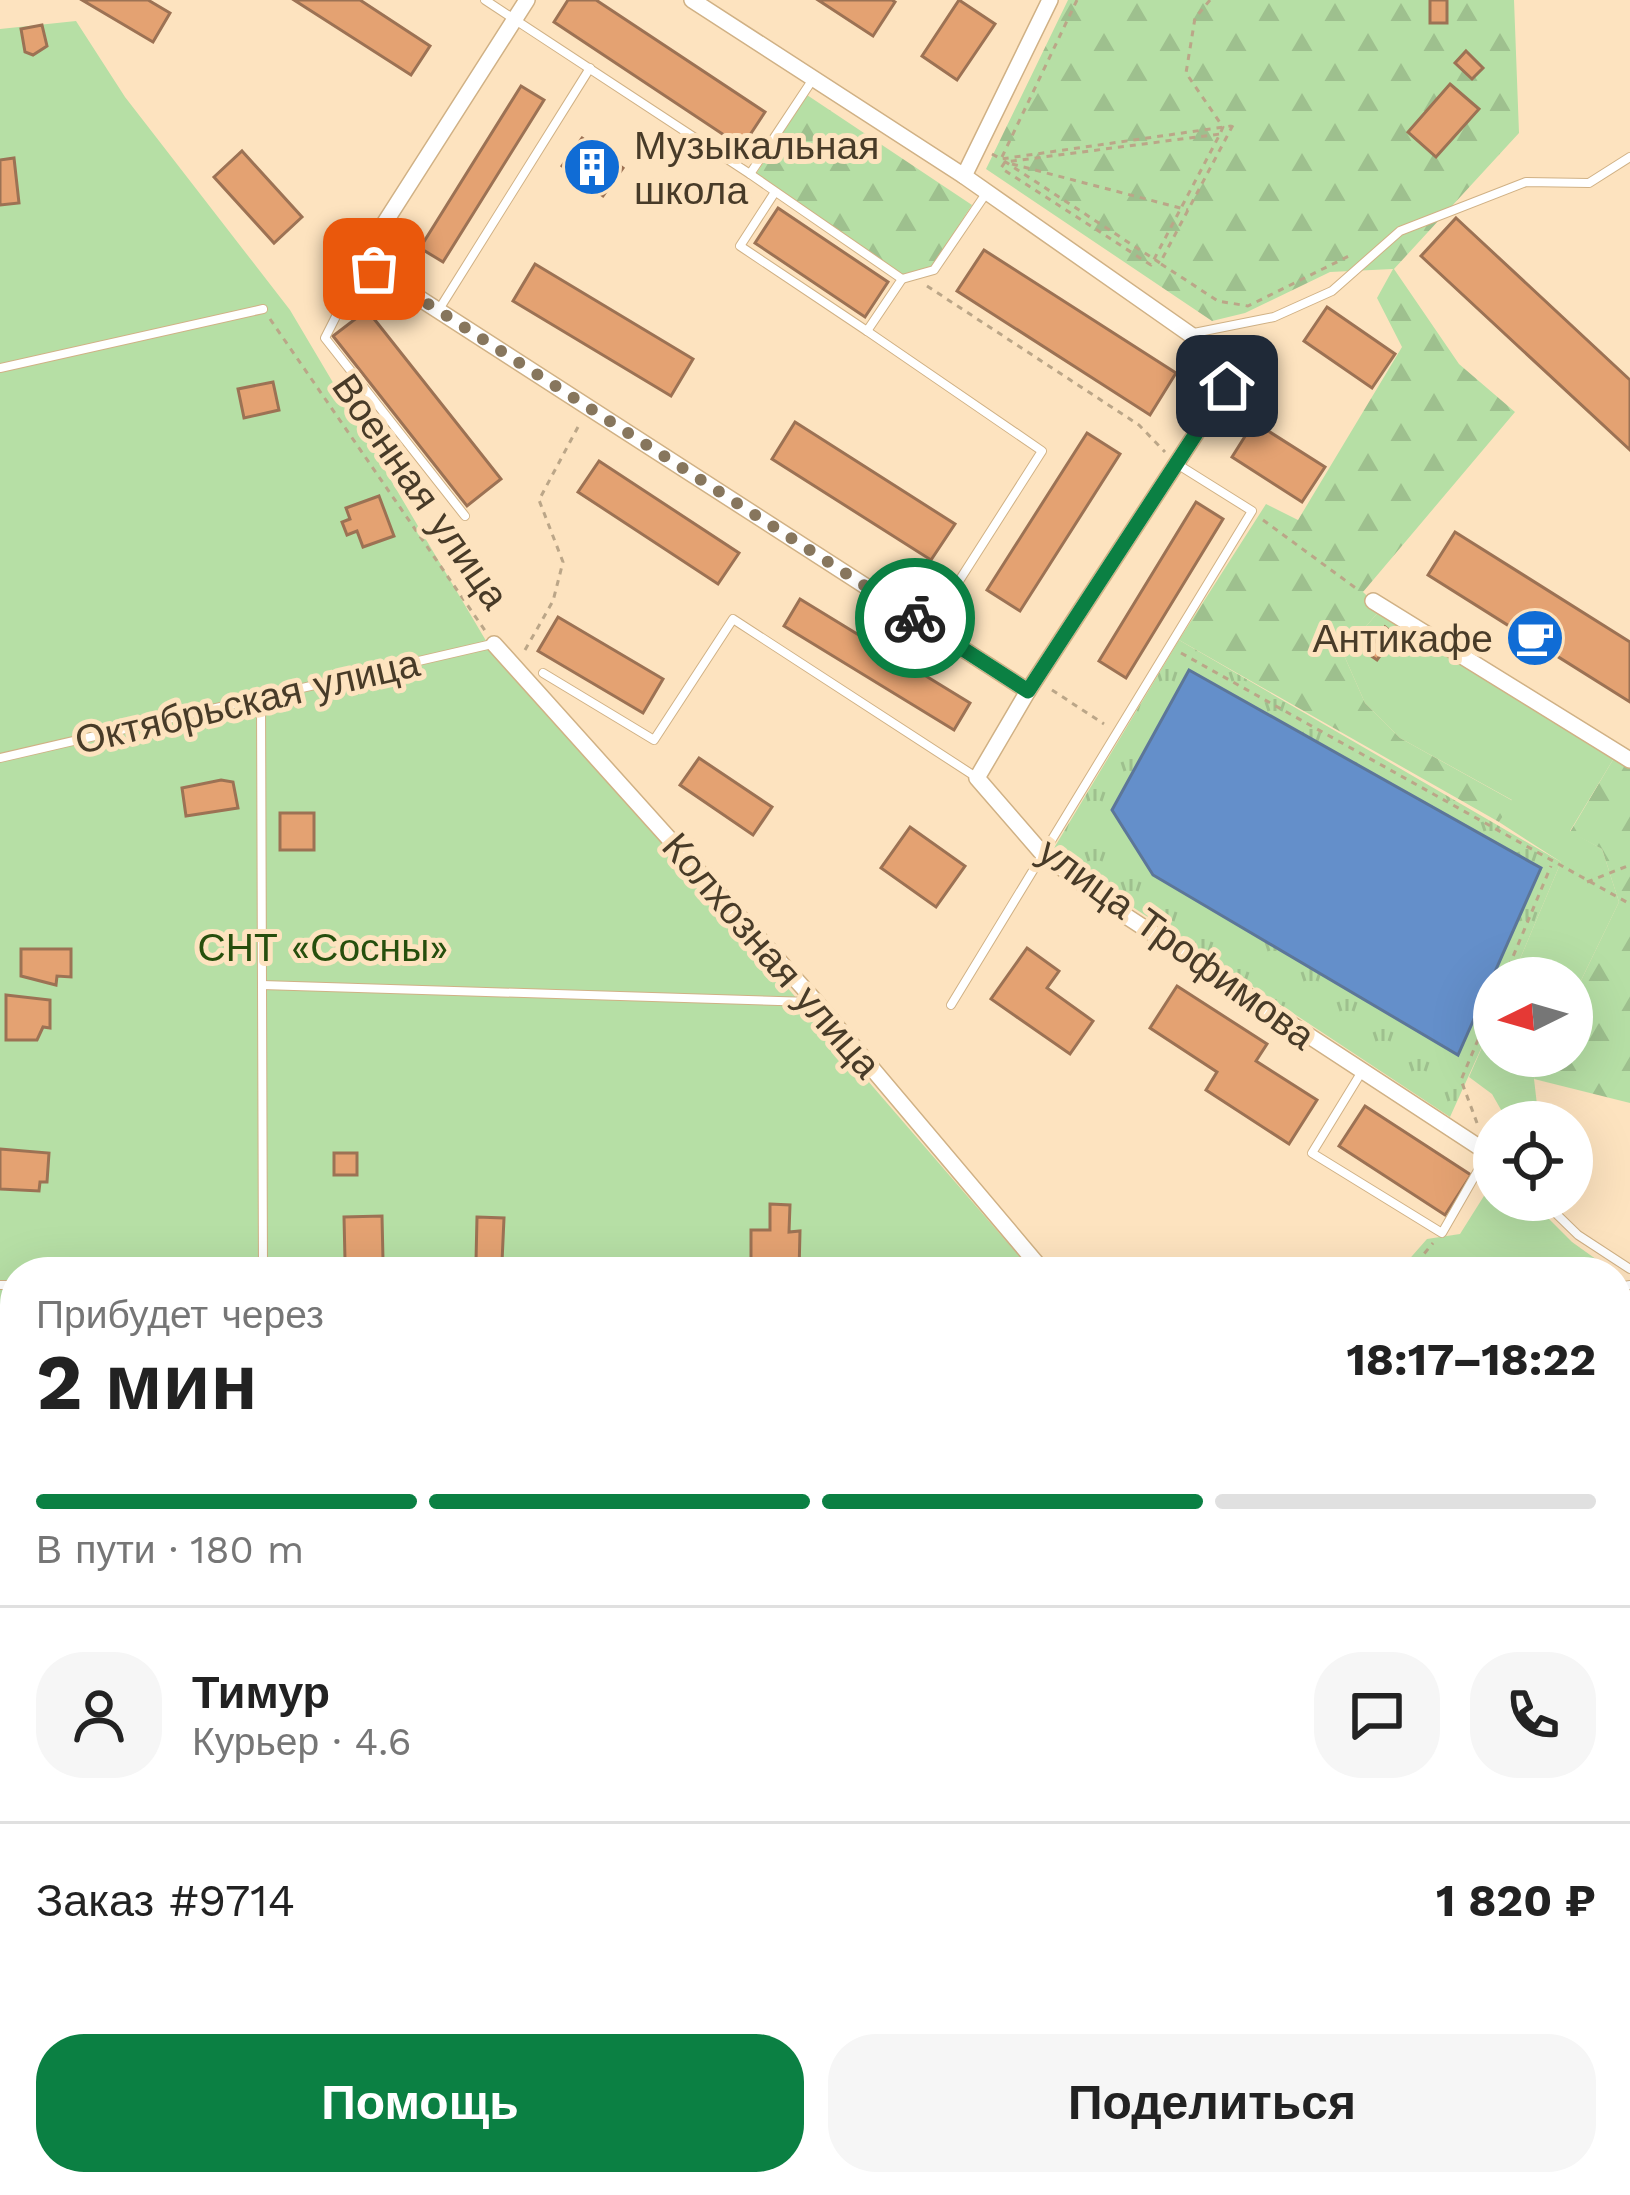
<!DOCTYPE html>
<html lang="ru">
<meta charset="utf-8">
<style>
body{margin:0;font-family:"Work Sans",sans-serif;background:#f6f6f6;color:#222;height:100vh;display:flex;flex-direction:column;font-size:45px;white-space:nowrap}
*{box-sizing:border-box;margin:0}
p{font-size:39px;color:#767676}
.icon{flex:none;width:66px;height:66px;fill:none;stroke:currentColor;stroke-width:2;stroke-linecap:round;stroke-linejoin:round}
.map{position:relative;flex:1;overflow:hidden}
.side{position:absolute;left:0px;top:1257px;width:1632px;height:939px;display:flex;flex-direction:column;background:#fff;border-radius:48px 48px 0 0;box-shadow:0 12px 48px #0002}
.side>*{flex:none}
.needle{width:78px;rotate:265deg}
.controls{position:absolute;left:1473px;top:957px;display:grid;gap:24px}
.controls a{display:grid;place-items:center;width:120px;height:120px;border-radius:50%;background:#fff;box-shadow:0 12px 48px #0002;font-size:60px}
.pin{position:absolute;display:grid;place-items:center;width:102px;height:102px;color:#fff;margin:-51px;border-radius:24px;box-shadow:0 6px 18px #0006}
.courier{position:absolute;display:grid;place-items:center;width:120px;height:120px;margin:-60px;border:9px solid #0b8043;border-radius:50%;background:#fff;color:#222;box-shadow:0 3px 15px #0007}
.summary em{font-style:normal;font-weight:700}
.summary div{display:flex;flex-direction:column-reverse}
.summary{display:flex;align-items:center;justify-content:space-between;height:204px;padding:0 36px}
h1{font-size:78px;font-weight:700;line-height:90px}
.bar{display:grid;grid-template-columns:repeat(4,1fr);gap:18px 12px;align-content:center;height:144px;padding:0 36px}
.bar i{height:15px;border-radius:9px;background:#e0e0e0}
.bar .active{background:#0b8043}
.bar p{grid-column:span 4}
.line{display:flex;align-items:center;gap:30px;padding:0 36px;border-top:3px solid #e0e0e0}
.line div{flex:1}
.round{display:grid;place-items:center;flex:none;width:126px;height:126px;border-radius:48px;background:#f6f6f6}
.button{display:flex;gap:24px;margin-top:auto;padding:24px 36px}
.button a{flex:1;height:138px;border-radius:48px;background:#0b8043;color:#fff;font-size:48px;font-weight:700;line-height:138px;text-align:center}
.button a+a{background:#f6f6f6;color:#222}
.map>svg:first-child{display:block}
.green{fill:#b6dfa5}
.forest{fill:url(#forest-firs)}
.cemetery{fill:url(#cemetery-stones)}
.park{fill:url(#park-tufts)}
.water{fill:#648fca;stroke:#5c7699;stroke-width:3}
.building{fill:#e4a272;stroke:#9c7254;stroke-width:3}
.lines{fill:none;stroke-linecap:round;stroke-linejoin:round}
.service-casing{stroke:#d0b185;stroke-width:10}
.minor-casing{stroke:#d0b185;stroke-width:18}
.tertiary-casing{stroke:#d0b185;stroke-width:21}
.path{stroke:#bba688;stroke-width:3;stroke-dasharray:6 6;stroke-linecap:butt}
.service{stroke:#fff;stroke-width:8}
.minor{stroke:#fff;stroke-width:15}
.tertiary{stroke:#fff;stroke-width:18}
.done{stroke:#87765d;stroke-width:12;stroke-dasharray:0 21.6}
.route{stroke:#0b8043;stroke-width:15}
.labels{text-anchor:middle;stroke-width:10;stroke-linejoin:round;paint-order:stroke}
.poi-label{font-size:39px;fill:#483b28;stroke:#fde3bf;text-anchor:start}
.street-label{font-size:39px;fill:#483b28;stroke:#fde3bf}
.park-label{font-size:39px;fill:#264f0d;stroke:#fde3bf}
</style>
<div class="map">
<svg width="1630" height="2195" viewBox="0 0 1630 2195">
<defs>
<pattern id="forest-firs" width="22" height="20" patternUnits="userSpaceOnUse" patternTransform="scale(3)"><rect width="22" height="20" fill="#b6dfa5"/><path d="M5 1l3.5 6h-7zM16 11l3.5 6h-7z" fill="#9ec08e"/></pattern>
<pattern id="cemetery-stones" width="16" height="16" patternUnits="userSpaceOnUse" patternTransform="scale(3)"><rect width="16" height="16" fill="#b6dfa5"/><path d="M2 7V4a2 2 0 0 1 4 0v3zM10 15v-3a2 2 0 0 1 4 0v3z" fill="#9ec08e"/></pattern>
<pattern id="park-tufts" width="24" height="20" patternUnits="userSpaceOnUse" patternTransform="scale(3)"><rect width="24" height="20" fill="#b6dfa5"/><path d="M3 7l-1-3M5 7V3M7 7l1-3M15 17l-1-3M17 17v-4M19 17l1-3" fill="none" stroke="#9ec08e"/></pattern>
</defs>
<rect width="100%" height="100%" fill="#fde3bf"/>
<!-- green -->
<g class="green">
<polygon points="76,21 125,97 290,310 498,661 614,787 1033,1272 15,1272 15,1609 0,1609 0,29"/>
<polygon points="1381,609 1614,758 1570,831 1602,849 1619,902 1572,999 1572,978 1512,978 1561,862 1499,822 1512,800 1400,738 1365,703 1343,653"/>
<polygon points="1494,1020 1494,1056 1545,1056 1534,1079 1539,1122 1508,1122 1492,1094 1469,1077"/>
<polygon points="1494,1180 1494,1200 1530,1200 1572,1242 1614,1272 1398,1272 1427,1239 1460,1234"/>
<polygon points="1630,1293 1630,1598 1617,1597 1617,1294"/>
</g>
<!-- forest -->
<g class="forest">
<polygon points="1068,0 1514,0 1519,133 1394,269 1459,364 1515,412 1363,592 1381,609 1343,653 1365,703 1400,738 1513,801 1499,822 1179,640 1266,504 1298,520 1402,347 1377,298 1393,269 1330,272 1245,313 1212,321 986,169"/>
<polygon points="807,95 972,205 931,268 903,276 756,174"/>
<polygon points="1614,758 1630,768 1630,1103 1534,1079 1545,1056 1572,1056 1572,999 1619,902 1602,849 1570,832"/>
</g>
<!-- cemetery -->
<polygon class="cemetery" points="364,2181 1287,2181 1282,2195 362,2195"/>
<!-- park -->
<polygon class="park" points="1179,640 1561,862 1512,978 1494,978 1494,1020 1450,1117 1051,853"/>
<!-- water -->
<polygon class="water" points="1189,670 1541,868 1458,1055 1153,875 1112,810"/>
<!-- building -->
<g class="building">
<polygon points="82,0 148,0 170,13 153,42"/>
<polygon points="294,0 360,0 430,46 411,75"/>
<polygon points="568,0 596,0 765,112 742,147 554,22"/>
<polygon points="818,0 892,0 895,2 873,36"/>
<polygon points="959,0 995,24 957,80 922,56"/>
<rect x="1430" y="0" width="17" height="23"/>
<polygon points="42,25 47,46 33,55 25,52 21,29"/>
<polygon points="1466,51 1483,68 1472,79 1455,63"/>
<polygon points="1450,84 1479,109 1436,157 1408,132"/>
<polygon points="521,86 544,100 443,262 420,248"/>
<polygon points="582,138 623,168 603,196 562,166"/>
<polygon points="242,151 302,217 274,243 214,177"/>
<polygon points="14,158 19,203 0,205 0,160"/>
<polygon points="778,208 888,282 865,317 755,243"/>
<polygon points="1456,218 1630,380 1630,450 1421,256"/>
<polygon points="984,250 1176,373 1150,415 957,291"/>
<polygon points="535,264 693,359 671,396 513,301"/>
<polygon points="1327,307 1395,354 1372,388 1304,341"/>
<polygon points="367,310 501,479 467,506 333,336"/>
<polygon points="273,382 279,410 244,418 238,389"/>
<polygon points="795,422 955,524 931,560 772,459"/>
<polygon points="1254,422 1325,467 1302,502 1232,457"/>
<polygon points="1087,433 1120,454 1020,611 987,590"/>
<polygon points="599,461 739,553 718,584 578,492"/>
<polygon points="379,496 394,536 363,547 357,531 347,535 342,522 350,519 346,508"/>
<polygon points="1196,502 1223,519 1126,678 1099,661"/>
<polygon points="1455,532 1630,642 1630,702 1428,575"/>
<polygon points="800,599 970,703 954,730 784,626"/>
<polygon points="558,617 663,679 643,713 538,651"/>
<polygon points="1385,627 1395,635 1377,660 1367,653"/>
<polygon points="699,758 772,807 753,835 680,785"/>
<polygon points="221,780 233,782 238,808 186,816 182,788"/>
<rect x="280" y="813" width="34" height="37"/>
<polygon points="910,827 965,866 936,907 881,868"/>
<polygon points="1027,948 1059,971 1047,988 1093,1021 1070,1054 991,999"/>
<polygon points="21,949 71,949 71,977 57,976 56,985 21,976"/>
<polygon points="1177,986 1267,1044 1256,1061 1317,1100 1289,1144 1206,1090 1217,1072 1150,1028"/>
<polygon points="6,995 50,1000 50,1028 43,1027 37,1040 6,1040"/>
<polygon points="1365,1106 1471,1175 1445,1215 1339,1146"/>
<polygon points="0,1149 49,1153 47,1182 40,1182 39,1191 0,1189"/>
<rect x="334" y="1153" width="23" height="22"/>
<polygon points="770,1204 790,1205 789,1232 800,1231 799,1272 751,1272 751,1230 770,1230"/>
<polygon points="382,1216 383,1260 345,1260 344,1217"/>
<polygon points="477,1217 504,1218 502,1262 476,1261"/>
<rect x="0" y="1535" width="15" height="61"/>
<polygon points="1617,1560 1630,1561 1630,1593 1617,1592"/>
<polygon points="0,2071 15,2072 13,2101 0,2101"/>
<polygon points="0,2103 15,2104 12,2138 0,2137"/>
<polygon points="1344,2181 1412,2181 1410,2195 1342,2195"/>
<polygon points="1499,2181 1568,2181 1567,2195 1498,2195"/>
</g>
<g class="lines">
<!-- service casing -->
<g class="service-casing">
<g id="service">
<polyline points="485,0 750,174 813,79"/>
<polyline points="750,174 902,279 867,331 740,246 775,192"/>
<polyline points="367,255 325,338 465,516"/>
<polyline points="902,279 934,270 987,192"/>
<polyline points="438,311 590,68"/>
<polyline points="867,331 1042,451 929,628"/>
<polyline points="1194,333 1274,317 1332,291 1400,231 1526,182 1589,183 1630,157"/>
<polyline points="0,368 263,309"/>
<polyline points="543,673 654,740 733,619 976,777"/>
<polyline points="261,700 263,1272"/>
<polyline points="0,758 492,644"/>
<polyline points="262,985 812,1002"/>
<polyline points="951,1005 1252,511 1177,464"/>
<polyline points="1361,1073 1312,1153 1442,1233 1488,1153"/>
<polyline points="1542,1200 1578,1235 1630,1269"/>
<polyline points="0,1285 15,1285"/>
<polyline points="1617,1287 1630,1285"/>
<polyline points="1617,1599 1630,1600"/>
<polyline points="1306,2195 1311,2181"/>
</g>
</g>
<!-- minor casing -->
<g class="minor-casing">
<g id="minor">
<polyline points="527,0 375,238 370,258 374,269 1028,691 977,778 1042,853 1126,916 1488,1153"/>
<polyline points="692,0 964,176 1221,356 1227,386 1028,691"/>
<polyline points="964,176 1050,0"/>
<polyline points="1373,601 1630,760"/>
<polyline points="494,644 816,1002 1044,1272"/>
<polyline points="0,1621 15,1621"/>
<polyline points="106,2195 107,2181"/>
</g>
</g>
<!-- tertiary casing -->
<g class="tertiary-casing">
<g id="tertiary">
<polyline points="0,1942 15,1943"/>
<polyline points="1617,1992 1630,1994"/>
</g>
</g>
<!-- path -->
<g class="path">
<polyline points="1077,0 1001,159 1160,263 1233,125"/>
<polyline points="1210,0 1195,18 1186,73 1223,127 1220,134 1151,265 1001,168 1005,162 1220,134"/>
<polyline points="992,154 1001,159 1231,126"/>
<polyline points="1012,164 1188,210"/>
<polyline points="1161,264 1218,301 1248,306 1351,255"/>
<polyline points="927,286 1139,425 1165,452"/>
<polyline points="270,319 486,632"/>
<polyline points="1263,520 1357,589"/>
<polyline points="525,650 553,601 563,562 539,500 579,425"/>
<polyline points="1181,653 1630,904"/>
<polyline points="1052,690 1104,724"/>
<polyline points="1587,882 1630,865"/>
<polyline points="1504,978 1551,866"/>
<polyline points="1477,1123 1461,1080 1494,1002"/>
<polyline points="1409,1272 1433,1243"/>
<polyline points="1617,1971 1630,1973"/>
</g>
<!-- service -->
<use href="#service" class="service"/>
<!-- minor -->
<use href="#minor" class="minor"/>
<!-- tertiary -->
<use href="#tertiary" class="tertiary"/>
</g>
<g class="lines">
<!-- done -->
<polyline class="done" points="374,269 915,618"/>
<!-- route -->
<polyline class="route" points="915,618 1028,691 1227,386"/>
</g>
<!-- icons -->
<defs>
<g id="building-disc" transform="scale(3)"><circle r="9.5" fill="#106cd5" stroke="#fde3bf"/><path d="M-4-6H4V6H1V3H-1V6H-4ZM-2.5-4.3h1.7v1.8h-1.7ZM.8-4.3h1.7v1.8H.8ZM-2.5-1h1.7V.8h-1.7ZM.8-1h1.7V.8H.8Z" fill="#fff"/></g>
<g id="cafe-disc" transform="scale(3)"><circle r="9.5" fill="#106cd5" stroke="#fde3bf"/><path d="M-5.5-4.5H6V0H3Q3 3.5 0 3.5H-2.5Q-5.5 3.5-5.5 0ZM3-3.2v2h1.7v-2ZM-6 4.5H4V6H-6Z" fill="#fff"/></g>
</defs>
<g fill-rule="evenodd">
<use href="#building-disc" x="592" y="167"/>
<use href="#cafe-disc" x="1535" y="638"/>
</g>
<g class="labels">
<!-- poi labels -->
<g class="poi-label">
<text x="634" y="159">Музыкальная<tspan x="634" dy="45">школа</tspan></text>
<text x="1493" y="652" text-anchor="end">Антикафе</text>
</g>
<!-- street labels -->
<g class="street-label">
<text transform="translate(421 491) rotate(55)" y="14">Военная улица</text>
<text transform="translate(247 701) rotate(-13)" y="14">Октябрьская улица</text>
<text transform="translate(1177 943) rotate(36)" y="14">улица Трофимова</text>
<text transform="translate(772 955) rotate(49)" y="14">Колхозная улица</text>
</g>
<!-- park labels -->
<g class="park-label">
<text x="323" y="961">СНТ «Сосны»</text>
</g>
</g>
</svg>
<div class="controls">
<a><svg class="needle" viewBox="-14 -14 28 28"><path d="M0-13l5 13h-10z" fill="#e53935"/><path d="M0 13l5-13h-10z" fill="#767676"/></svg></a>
<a><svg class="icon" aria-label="locate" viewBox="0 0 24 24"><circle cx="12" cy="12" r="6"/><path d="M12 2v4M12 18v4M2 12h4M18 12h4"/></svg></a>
</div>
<div class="pin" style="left:374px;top:269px;background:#ea580c"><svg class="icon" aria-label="bag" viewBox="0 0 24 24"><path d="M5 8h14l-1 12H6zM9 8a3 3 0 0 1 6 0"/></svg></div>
<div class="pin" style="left:1227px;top:386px;background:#1f2937"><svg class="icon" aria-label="home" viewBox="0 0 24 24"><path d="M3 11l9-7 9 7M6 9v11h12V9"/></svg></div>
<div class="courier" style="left:915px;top:618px"><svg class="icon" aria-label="bike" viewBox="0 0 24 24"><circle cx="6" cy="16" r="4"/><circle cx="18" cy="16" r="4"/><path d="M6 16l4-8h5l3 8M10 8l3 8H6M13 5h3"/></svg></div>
<section class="side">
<div class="summary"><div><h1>2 мин</h1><p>Прибудет через</p></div><em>18:17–18:22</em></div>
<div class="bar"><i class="active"></i><i class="active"></i><i class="active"></i><i></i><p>В пути · 180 m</p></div>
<div class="line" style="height:216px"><a class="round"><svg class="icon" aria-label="person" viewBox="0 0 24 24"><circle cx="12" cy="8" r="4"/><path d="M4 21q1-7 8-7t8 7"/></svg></a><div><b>Тимур</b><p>Курьер · 4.6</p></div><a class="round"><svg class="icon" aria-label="chat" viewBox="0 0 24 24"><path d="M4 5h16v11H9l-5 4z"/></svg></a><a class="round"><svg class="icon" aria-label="phone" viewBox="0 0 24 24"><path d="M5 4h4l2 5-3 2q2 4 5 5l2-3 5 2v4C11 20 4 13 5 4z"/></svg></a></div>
<div class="line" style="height:156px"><div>Заказ #9714</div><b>1 820 ₽</b></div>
<div class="button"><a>Помощь</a><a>Поделиться</a></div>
</section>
</div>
